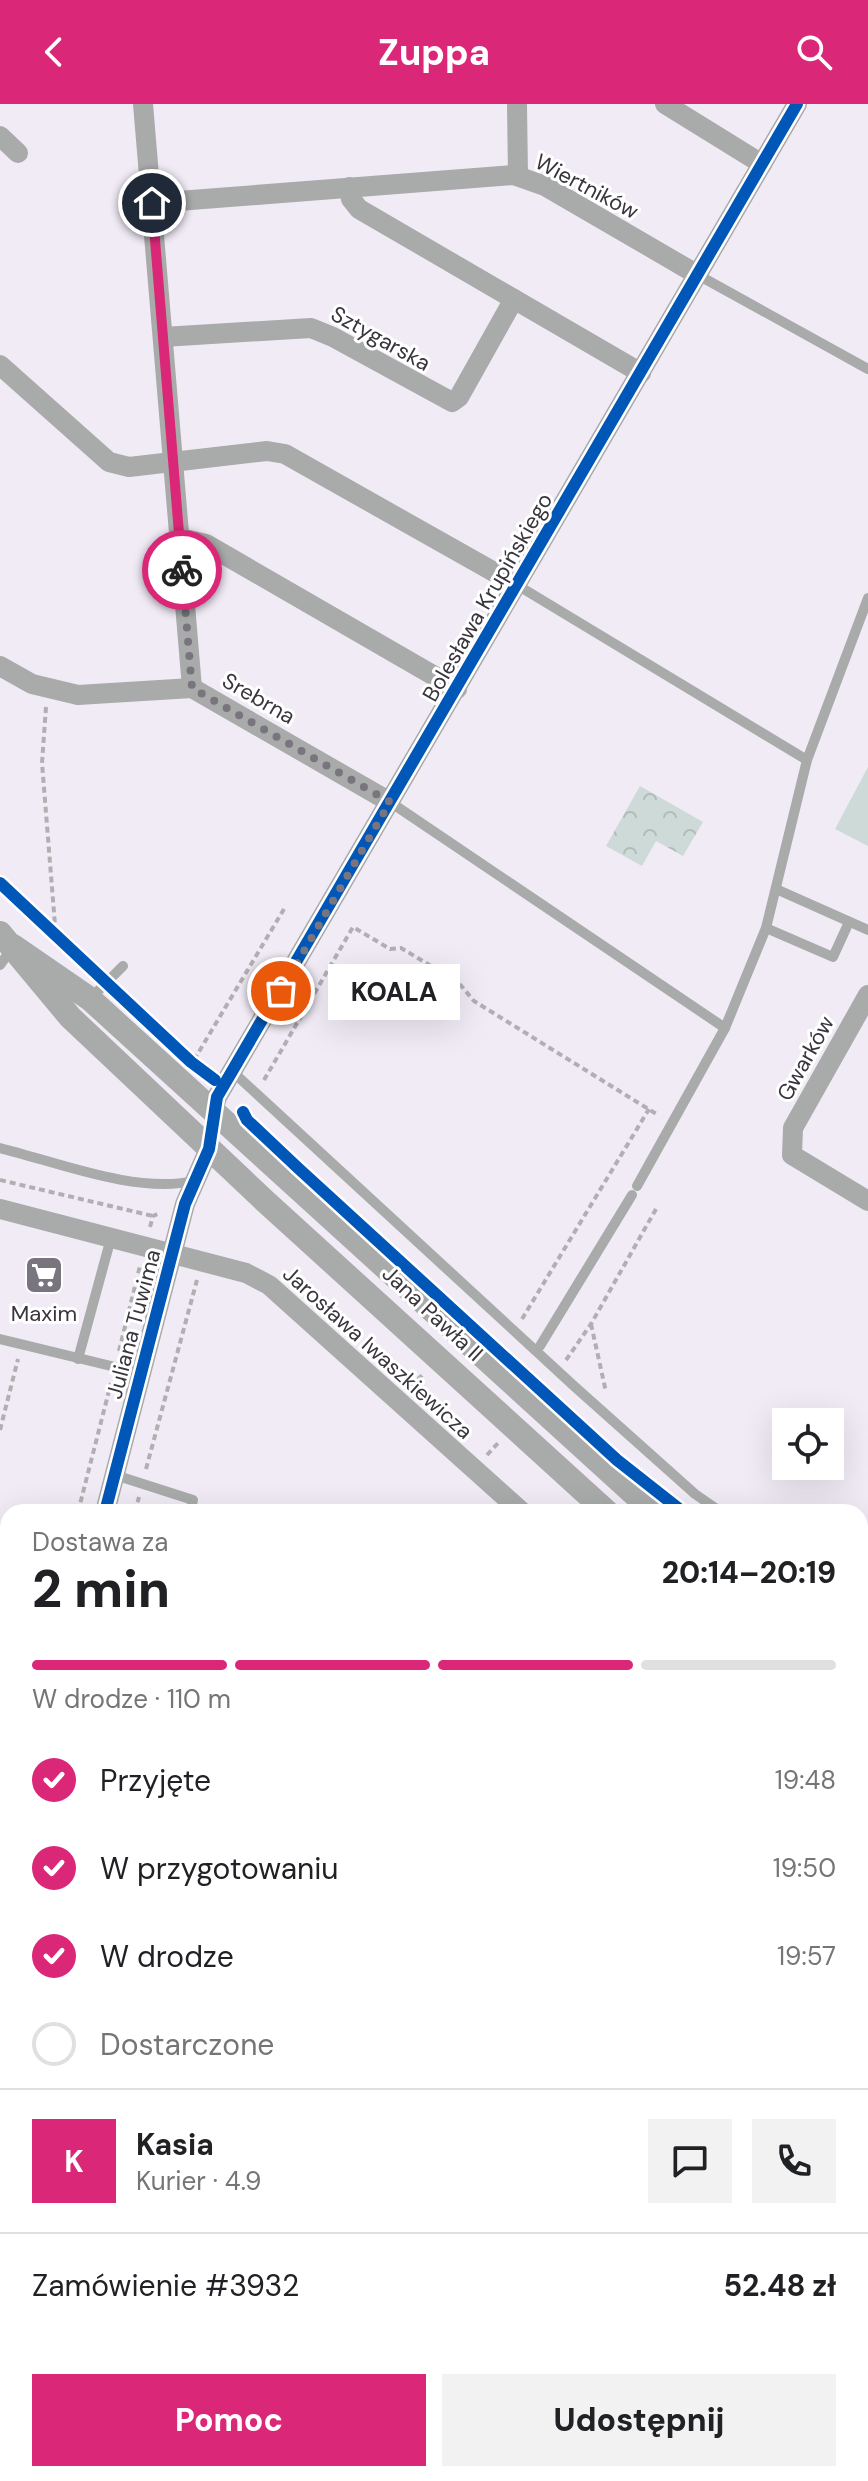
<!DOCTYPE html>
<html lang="pl">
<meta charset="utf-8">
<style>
body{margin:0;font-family:"DM Sans",sans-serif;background:#f2f2f2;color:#202124;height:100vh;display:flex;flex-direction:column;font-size:30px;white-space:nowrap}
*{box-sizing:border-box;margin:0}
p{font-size:26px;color:#757577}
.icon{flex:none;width:44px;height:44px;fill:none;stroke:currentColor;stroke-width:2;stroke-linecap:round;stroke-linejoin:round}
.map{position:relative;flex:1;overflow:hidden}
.details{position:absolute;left:0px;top:1400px;width:868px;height:978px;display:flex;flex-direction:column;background:#fff;border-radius:24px 24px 0 0;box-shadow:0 8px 32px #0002}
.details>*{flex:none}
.controls{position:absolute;left:772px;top:1304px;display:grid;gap:16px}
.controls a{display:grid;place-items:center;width:72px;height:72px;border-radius:0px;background:#fff;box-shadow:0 8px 32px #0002;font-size:40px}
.pin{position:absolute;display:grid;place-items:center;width:68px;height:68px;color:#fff;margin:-34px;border:4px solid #fff;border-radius:50%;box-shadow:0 2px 8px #0007}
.courier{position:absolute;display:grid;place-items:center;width:80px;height:80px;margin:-40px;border:6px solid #db2777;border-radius:50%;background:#fff;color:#222;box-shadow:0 2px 10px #0007}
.bubble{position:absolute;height:56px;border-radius:0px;background:#fff;box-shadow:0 8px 32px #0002;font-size:26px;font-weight:800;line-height:56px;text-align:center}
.summary em{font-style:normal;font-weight:800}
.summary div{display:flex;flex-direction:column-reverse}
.summary{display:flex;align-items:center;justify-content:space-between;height:136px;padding:0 32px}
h1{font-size:52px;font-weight:800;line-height:60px}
.bar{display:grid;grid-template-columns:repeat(4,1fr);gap:12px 8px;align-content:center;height:96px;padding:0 32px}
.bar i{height:10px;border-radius:6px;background:#e0e0e0}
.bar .current{background:#db2777}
.bar p{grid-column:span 4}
.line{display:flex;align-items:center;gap:20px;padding:0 32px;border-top:2px solid #e0e0e0}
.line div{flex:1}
.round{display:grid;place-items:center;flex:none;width:84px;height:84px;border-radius:0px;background:#f2f2f2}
ol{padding:0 32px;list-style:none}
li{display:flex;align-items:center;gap:24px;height:88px}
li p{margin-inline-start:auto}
li .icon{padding:8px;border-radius:50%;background:#db2777;color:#fff;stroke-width:4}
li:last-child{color:#757577}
li i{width:44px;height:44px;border:4px solid #e0e0e0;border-radius:50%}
.primary-button{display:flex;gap:16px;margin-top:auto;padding:16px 32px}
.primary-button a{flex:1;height:92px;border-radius:0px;background:#db2777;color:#fff;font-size:32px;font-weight:800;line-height:92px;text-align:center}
.primary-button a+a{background:#f2f2f2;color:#202124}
header{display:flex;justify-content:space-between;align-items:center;height:104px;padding:0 32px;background:#db2777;color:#fff;font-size:36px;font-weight:800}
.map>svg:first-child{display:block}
.park{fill:url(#park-crowns)}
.garden{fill:#cddad7}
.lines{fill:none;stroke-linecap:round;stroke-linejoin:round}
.path{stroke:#b0afb2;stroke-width:4;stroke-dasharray:6 4;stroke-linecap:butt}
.service{stroke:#a9aaaa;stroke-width:10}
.minor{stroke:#a9aaaa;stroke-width:20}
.tertiary{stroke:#a9aaaa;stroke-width:24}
.cycleway-casing{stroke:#fff;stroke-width:17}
.cycleway{stroke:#0057b8;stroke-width:12}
.done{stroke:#79757e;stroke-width:8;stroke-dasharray:0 14.4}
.route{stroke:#db2777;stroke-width:10}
.labels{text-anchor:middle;stroke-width:6;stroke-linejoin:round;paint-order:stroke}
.street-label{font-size:22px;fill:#39353d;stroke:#fff}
.poi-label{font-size:22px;fill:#39353d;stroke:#fff}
</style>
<header><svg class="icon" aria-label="back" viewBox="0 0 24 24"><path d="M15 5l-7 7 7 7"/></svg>Zuppa<svg class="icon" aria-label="search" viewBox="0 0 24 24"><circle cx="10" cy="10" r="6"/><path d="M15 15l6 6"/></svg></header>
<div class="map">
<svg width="868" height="2377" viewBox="0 0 868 2377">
<defs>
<pattern id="park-crowns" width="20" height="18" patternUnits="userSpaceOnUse" patternTransform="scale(2)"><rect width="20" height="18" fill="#cddad7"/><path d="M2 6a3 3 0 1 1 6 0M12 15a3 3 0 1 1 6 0" fill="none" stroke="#b1bcb9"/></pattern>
</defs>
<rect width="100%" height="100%" fill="#f1ebf6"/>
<!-- park -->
<polygon class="park" points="640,682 703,718 683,752 656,737 642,762 606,742"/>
<!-- garden -->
<polygon class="garden" points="868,663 868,742 835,725"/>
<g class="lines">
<!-- path -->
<g class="path">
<polyline points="46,603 42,659 55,821"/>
<polyline points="0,772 98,864"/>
<polyline points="122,887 209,968"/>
<polyline points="194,956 284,805"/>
<polyline points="264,976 353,823 390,845 401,844 458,878 474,897 658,1011"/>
<polyline points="0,1076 153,1112"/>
<polyline points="150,1123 153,1112 160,1109"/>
<polyline points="522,1215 649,1005"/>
<polyline points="591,1220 606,1288"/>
<polyline points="119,1247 140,1162"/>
<polyline points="566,1256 591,1220 656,1105"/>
<polyline points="411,1283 423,1270"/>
<polyline points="0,1326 18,1255"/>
<polyline points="487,1351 499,1338"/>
<polyline points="146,1365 197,1176"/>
<polyline points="78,1408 111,1279"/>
<polyline points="135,1408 139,1393"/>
<polyline points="0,1499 8,1501"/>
<polyline points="0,1885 8,1887"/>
<polyline points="861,1905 864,1891"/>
<polyline points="0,2029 8,2031"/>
<polyline points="863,2118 868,2095"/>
<polyline points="860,2175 868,2177"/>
<polyline points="860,2254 868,2256"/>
<polyline points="860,2368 868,2364"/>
<polyline points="203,2377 205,2370"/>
<polyline points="262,2377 264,2370"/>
<polyline points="385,2377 386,2370"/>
<polyline points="577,2377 578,2370"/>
<polyline points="711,2377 712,2370"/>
</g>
<!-- service -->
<g class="service">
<polyline points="698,171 868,265"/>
<polyline points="517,481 807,656"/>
<polyline points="390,698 725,924"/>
<polyline points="776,785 868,826"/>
<polyline points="766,824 833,853 849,818"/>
<polyline points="0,861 12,844"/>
<polyline points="91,894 123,862"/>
<polyline points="233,968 574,1282 695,1390 721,1408"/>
<path d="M0,1044C57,1058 136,1090 193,1077"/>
<polyline points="637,1082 725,924 766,824 807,656 868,494"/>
<polyline points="0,1235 140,1269"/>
<polyline points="540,1242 632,1091"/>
<polyline points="78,1255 111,1134"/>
<polyline points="115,1371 193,1396 190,1408"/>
<polyline points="860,1470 868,1473"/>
<polyline points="860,1876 868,1878"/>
<polyline points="860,2073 868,2072"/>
<polyline points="425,2377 427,2370"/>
</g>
<!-- minor -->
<g class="minor">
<polyline points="143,0 192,584"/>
<polyline points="517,0 518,72"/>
<polyline points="665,0 762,60"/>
<polyline points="0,32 18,49"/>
<polyline points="349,83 351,95 359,105 641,269"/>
<polyline points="152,99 514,71 545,82 698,171"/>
<polyline points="163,233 311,224 333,233 452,298 459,293 514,195"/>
<polyline points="0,261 109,358 129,363 267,347 285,350 517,481"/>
<polyline points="180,434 206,440 457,585"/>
<polyline points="0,562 32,580 78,591 192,584 390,698"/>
<polyline points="868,891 793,1024 792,1051 868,1097"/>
<polyline points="213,1008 217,993 797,0"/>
<polyline points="0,1105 246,1169 269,1181 522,1408"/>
<polyline points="105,1408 185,1100 209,1045"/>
<polyline points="860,1515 868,1501"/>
<polyline points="0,1528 8,1530"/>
<polyline points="860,1635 868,1638"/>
<polyline points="860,1748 868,1751"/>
<polyline points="0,1808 8,1778"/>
<polyline points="0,2002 8,2004"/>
<polyline points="860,2226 868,2228"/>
<polyline points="231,2377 232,2370"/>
<polyline points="606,2377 608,2370"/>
</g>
<!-- tertiary -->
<g class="tertiary">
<polyline points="0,829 70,913 266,1098 607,1408"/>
<polyline points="13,842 90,895 654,1408"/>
<polyline points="860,1540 868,1544"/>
<polyline points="860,1574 868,1578"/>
</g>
<!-- cycleway casing -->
<g class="cycleway-casing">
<g id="cycleway">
<polyline points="0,779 191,958 215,976"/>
<polyline points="243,1008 247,1016 298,1064 617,1356 683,1408"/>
<polyline points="105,1408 185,1100 209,1045 217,993 797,0"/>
</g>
</g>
<!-- cycleway -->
<use href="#cycleway" class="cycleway"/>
</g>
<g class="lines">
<!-- done -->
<polyline class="done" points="182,466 192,584 390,698 281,887"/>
<!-- route -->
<polyline class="route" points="152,99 182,466"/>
</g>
<!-- icons -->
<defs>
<g id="supermarket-square" transform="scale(2)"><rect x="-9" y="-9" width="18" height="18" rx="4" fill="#79757e" stroke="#fff"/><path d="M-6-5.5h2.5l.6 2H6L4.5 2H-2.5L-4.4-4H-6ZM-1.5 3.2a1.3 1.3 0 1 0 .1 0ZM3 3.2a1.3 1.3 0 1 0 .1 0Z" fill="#fff"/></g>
</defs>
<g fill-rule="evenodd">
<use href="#supermarket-square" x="44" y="1171"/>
</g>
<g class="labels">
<!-- street labels -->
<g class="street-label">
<text transform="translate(587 82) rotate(28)" y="8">Wiertników</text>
<text transform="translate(381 234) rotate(29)" y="8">Sztygarska</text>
<text transform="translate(487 493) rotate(-60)" y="8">Bolesława Krupińskiego</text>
<text transform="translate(259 594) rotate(30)" y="8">Srebrna</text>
<text transform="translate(805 954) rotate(-61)" y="8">Gwarków</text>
<text transform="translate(433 1209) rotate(43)" y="8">Jana Pawła II</text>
<text transform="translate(133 1220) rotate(-75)" y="8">Juliana Tuwima</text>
<text transform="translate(378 1248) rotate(42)" y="8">Jarosława Iwaszkiewicza</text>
</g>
<!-- poi labels -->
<g class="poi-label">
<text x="44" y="1217">Maxim</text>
</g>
</g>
</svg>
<div class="controls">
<a><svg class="icon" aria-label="locate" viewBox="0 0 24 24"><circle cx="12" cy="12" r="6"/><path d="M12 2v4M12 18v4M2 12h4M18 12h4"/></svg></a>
</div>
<div class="pin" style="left:281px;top:887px;background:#ea580c"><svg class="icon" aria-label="bag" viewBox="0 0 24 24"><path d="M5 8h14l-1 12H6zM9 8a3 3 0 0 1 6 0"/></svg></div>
<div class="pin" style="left:152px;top:99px;background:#1f2937"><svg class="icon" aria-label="home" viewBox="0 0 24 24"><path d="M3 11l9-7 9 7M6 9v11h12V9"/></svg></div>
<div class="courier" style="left:182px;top:466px"><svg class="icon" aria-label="bike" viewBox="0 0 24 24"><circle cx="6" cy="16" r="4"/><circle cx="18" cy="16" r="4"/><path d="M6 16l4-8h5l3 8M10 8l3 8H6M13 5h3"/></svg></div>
<div class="bubble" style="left:328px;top:860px;width:132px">KOALA</div>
<section class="details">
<div class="summary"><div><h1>2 min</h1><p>Dostawa za</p></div><em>20:14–20:19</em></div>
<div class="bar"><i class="current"></i><i class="current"></i><i class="current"></i><i></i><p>W drodze · 110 m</p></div>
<ol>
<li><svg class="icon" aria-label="check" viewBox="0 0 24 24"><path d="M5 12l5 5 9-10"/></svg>Przyjęte<p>19:48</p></li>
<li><svg class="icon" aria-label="check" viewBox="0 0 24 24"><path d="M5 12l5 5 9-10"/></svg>W przygotowaniu<p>19:50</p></li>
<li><svg class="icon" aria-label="check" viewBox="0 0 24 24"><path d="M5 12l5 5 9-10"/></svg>W drodze<p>19:57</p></li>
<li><i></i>Dostarczone</li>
</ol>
<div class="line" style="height:144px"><b class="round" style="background:#db2777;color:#fff">K</b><div><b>Kasia</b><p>Kurier · 4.9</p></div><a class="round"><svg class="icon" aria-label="chat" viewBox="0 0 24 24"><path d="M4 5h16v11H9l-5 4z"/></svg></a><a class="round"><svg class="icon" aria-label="phone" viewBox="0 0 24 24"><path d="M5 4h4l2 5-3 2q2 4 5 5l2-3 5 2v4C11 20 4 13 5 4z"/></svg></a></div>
<div class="line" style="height:104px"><div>Zamówienie #3932</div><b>52.48 zł</b></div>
<div class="primary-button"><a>Pomoc</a><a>Udostępnij</a></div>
</section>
</div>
